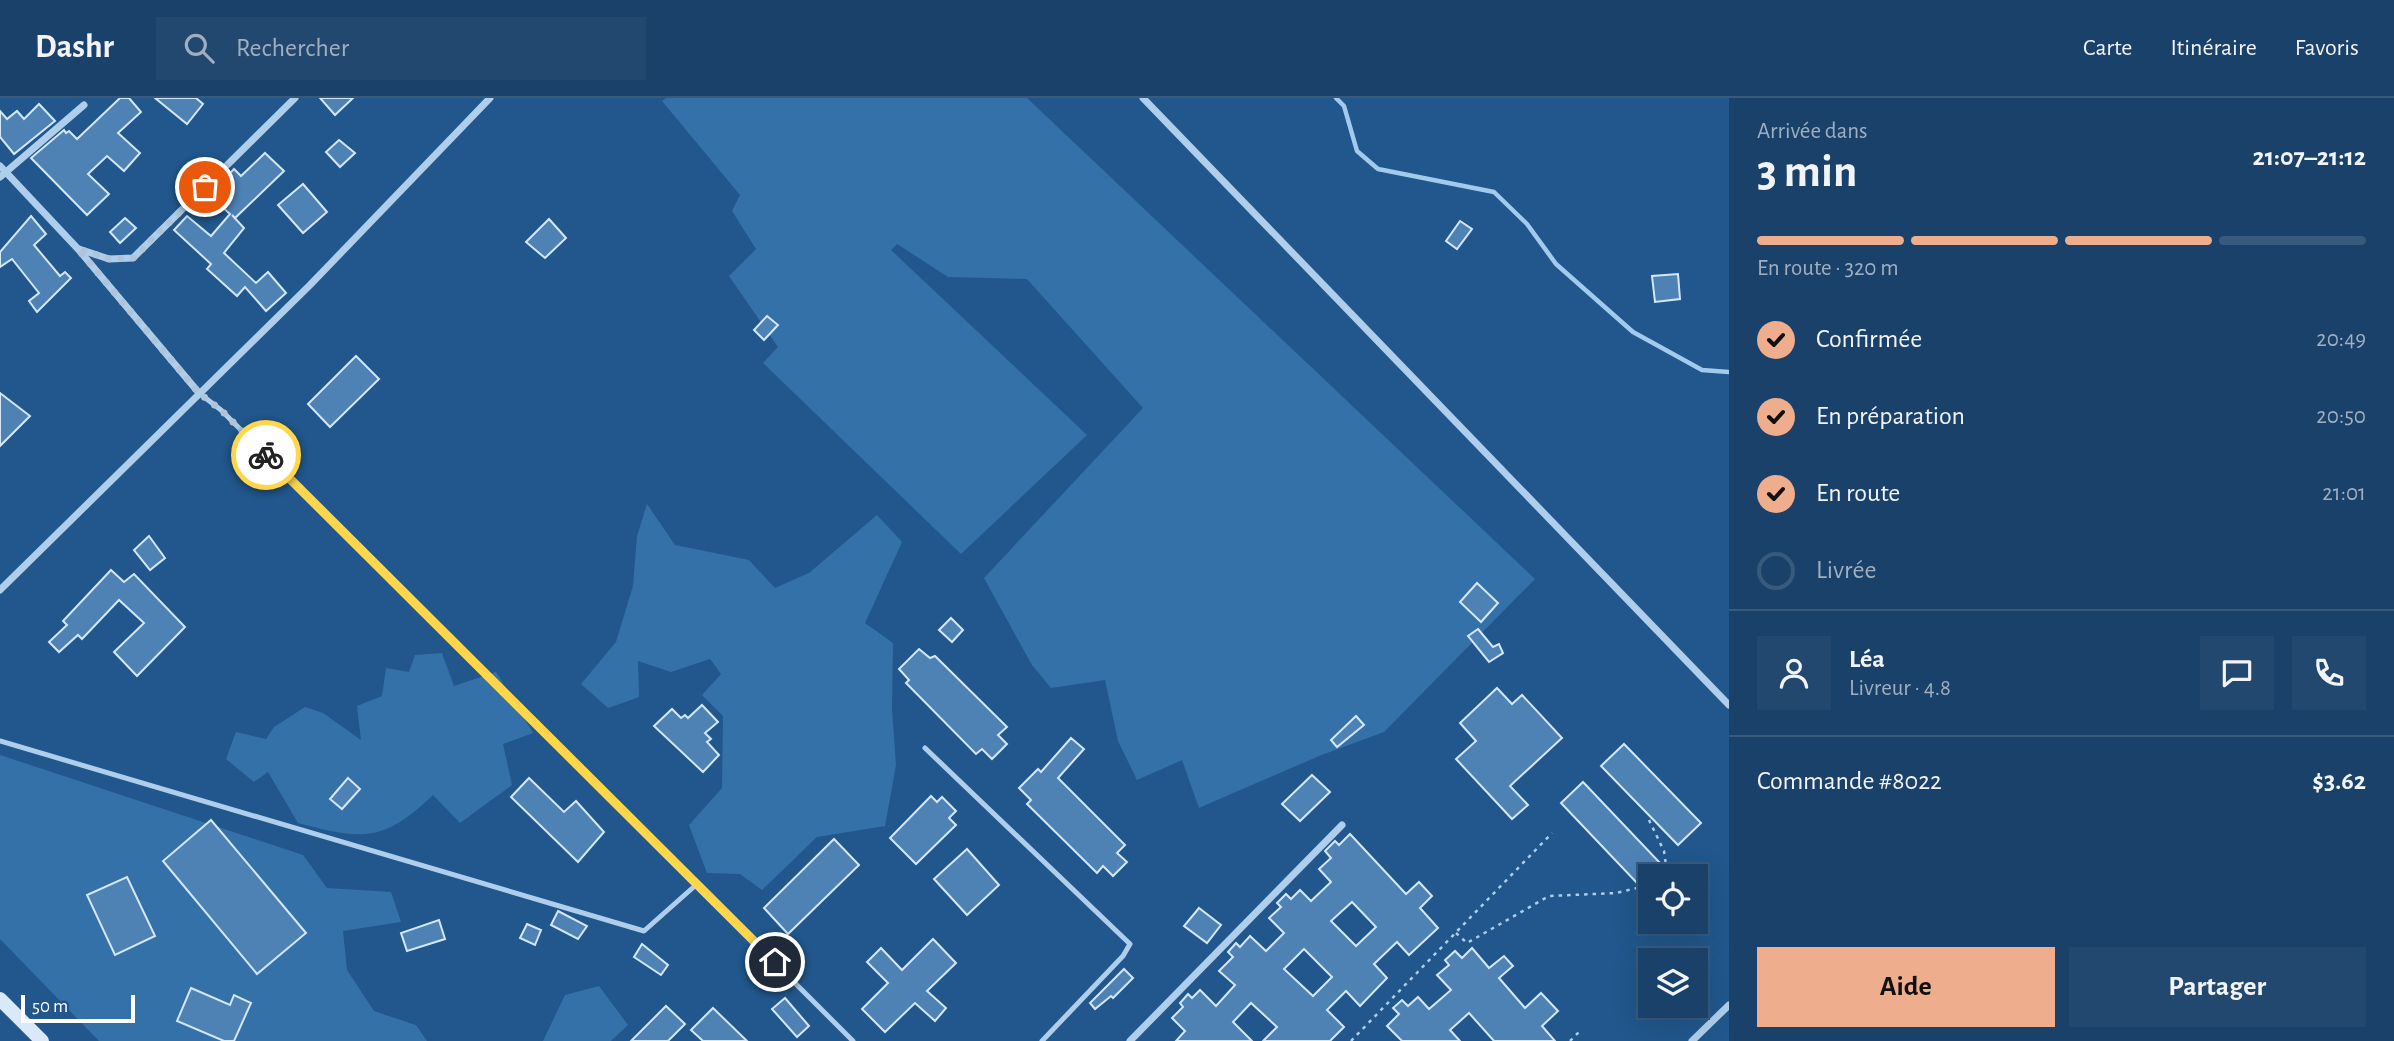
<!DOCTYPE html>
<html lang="fr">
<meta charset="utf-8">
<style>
body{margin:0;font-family:"Alegreya Sans",sans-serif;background:#22486f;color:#f1f3f6;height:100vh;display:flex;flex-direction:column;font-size:26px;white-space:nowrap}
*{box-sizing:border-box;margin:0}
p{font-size:23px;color:#9fafc0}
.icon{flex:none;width:38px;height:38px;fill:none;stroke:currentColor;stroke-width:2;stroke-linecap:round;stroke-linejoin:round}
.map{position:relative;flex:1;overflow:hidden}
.sheet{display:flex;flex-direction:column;background:#194169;width:665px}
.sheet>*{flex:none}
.controls{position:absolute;left:1638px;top:766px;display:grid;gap:14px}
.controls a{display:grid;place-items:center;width:70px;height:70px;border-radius:0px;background:#194169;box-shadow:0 7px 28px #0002,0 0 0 2px #375a7d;font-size:35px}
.scale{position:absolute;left:21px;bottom:18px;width:114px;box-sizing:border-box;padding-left:7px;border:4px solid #fff;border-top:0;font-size:19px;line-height:24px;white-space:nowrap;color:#fff;-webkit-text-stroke:5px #21578c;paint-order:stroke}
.pin{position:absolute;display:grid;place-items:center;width:60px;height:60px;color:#fff;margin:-30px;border:4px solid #fff;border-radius:50%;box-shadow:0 2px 7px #0007}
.courier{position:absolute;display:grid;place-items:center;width:70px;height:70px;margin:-35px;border:5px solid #ffd54a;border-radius:50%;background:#fff;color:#222;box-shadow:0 2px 9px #0007}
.overview em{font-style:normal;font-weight:700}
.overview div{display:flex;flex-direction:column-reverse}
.overview{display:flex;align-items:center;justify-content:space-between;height:119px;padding:0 28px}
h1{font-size:46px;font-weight:700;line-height:52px}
.bar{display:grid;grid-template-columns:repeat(4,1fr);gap:10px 7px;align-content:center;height:84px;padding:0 28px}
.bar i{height:9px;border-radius:5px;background:#375a7d}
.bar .active{background:#eead8d}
.bar p{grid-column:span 4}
.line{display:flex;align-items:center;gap:18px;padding:0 28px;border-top:2px solid #375a7d}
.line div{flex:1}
.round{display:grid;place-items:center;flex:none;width:74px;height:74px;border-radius:0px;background:#22486f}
ol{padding:0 28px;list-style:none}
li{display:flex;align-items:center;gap:21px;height:77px}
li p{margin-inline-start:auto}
li .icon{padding:7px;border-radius:50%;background:#eead8d;color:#111;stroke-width:4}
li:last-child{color:#9fafc0}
li i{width:38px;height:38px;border:4px solid #375a7d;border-radius:50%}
.cta{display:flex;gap:14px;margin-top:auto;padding:14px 28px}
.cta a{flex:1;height:80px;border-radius:0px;background:#eead8d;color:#111;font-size:28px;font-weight:700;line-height:80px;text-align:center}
.cta a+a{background:#22486f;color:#f1f3f6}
header{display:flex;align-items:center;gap:42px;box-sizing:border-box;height:98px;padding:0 35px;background:#194169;border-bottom:2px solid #375a7d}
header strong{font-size:33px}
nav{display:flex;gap:38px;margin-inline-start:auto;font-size:24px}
.search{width:490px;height:63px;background:#22486f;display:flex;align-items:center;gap:18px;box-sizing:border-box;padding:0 24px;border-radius:0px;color:#9fafc0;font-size:26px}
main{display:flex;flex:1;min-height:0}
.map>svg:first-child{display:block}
.green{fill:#3571a9}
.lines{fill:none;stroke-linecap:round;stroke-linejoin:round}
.stream{stroke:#a2caed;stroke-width:4.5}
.building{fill:#4e82b5;stroke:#d3e7f8;stroke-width:2;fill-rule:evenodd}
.path{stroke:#aeceeb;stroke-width:2.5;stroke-dasharray:3.5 5;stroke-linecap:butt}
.service{stroke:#aeceeb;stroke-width:5}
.minor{stroke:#aeceeb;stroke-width:7}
.secondary{stroke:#dae9f9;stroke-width:14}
.done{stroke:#b1c4d7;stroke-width:7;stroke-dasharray:0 12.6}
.route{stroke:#ffd54a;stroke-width:9}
</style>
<header>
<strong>Dashr</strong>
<div class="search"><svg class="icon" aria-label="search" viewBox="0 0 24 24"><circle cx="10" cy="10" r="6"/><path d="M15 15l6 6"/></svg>Rechercher</div>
<nav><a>Carte</a><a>Itinéraire</a><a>Favoris</a></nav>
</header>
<main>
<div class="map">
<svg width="1729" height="943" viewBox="0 0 1729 943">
<rect width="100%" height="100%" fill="#21578c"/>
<!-- green -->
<g class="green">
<polygon points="666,0 1027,0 1535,481 1384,634 1319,658 1199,710 1182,662 1137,682 1118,643 1105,582 1051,590 1032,567 984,480 1143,310 1027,181 948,179 897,146 891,152 1087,337 961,456 763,265 778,249 729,178 756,151 732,113 740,97 662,3"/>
<polygon points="647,406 675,447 749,462 775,490 809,475 877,417 902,444 865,525 893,545 892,611 896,667 885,728 817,739 762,792 740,776 707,775 689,727 722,690 723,618 702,597 721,576 710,561 671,574 638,563 639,599 608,610 581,586 616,544 633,488 637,438"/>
<path d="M442,555L454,588L496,574L533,635L503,646L512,687L460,725L433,697C383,745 362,742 298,725L268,674L254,684L226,661L236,634L266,641L274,629L305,609L323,615L361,642L357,608L382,598L386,570L409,574L415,557Z"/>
<polygon points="0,657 303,757 327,790 391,794 401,824 343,833 347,872 374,913 416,927 427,943 99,943 0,841"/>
<polygon points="599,888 628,927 611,943 543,943 565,897"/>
</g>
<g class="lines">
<!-- stream -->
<polyline class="stream" points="1336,0 1344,8 1357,53 1378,71 1494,94 1527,126 1556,166 1633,234 1702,272 1729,274"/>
</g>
<!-- building -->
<g class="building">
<polygon points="120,0 129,0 141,14 118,35 140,55 124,73 107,58 88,76 109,96 87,117 31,60 64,32 66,35 69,33 77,41"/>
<polygon points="155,0 196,0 203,6 187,26"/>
<polygon points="320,0 353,0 335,17"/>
<polygon points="39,6 55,23 14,56 0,39 0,13 7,21 17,13 24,21"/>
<polygon points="339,42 355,55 340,69 326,54"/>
<polygon points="265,55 284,73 235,120 232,117 244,130 224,155 256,185 268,174 286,195 266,213 245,189 237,198 207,171 211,166 174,132 187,118 211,138 230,116 209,97 234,71 241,78"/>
<polygon points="303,86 327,114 303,135 278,107"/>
<polygon points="31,118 46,136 34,147 60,178 65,174 71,180 37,214 29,203 39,195 12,161 0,169 0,154"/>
<polygon points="125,120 136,130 120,145 110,134"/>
<polygon points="549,121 566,140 545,160 526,144"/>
<polygon points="1460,123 1472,131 1457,151 1446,143"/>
<polygon points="1678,176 1680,201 1655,204 1652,178"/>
<polygon points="767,218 778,227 764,242 754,232"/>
<polygon points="356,258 379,281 330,329 308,306"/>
<polygon points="0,295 30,318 0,348"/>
<polygon points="149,438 165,460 150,472 134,452"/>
<polygon points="111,472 124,484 134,476 185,529 137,578 114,554 144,525 119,502 82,541 78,537 59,554 49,544 67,527 63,523"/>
<polygon points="1477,485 1498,505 1481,524 1460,504"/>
<polygon points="951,520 963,532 952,544 939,532"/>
<polygon points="1478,531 1493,549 1499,546 1503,555 1489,564 1468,538"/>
<polygon points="919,551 930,560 935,558 1007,629 998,637 1007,646 992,661 982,651 976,656 906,585 909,582 899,571"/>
<polygon points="1497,590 1512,606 1522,597 1562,640 1510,688 1528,707 1512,721 1456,661 1476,643 1460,625"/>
<polygon points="702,607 718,624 705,635 711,641 707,644 719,657 703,674 654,628 672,611 681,620 685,617 688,620"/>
<polygon points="1356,618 1364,627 1337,649 1331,642"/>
<polygon points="1071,640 1084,651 1058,680 1125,747 1117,755 1127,764 1113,778 1103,768 1097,775 1027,706 1031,702 1019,690 1038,671 1041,674"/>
<polygon points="1624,646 1701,725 1678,747 1601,668"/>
<polygon points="1312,677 1330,694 1300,723 1282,706"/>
<polygon points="348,680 360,691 342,711 330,701"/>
<polygon points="529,680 564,714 576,703 604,734 578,764 511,699"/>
<polygon points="1583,684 1660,765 1638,786 1561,705"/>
<polygon points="931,698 937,704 942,699 956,713 949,720 956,727 916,766 890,740"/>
<polygon points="211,722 306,835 257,876 163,763"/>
<path d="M1350,736L1406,796L1419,784L1432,798L1420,810L1438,830L1409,857L1397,844L1374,866L1387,880L1360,908L1346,893L1327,912L1344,929L1330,943H1263L1277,929L1251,905L1233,924L1252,943H1176L1185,933L1172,920L1183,909L1180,905L1188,896L1192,900L1200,892L1216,908L1235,887L1219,873L1233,859L1228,854L1236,845L1240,849L1250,838L1266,853L1284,835L1269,820L1281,809L1277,805L1286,796L1291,801L1300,792L1311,803L1331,784L1319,771L1331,760L1325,753L1335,743L1339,747ZM1352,804L1376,829L1356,848L1331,823ZM1304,851L1332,879L1313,898L1284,871Z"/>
<polygon points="834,741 859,767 788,836 764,810"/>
<polygon points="967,751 999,787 967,817 934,781"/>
<polygon points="127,779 155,838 115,857 87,797"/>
<polygon points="1199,810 1221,827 1207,845 1184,828"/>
<polygon points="558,813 587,828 578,841 551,827"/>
<polygon points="439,822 445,841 407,853 401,835"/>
<polygon points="527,826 541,832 535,847 520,840"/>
<polygon points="933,841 956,865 927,893 946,910 935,923 915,905 885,934 862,911 888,885 867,864 881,850 902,872"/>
<polygon points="642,846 668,867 661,877 634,859"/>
<polygon points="1472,850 1489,870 1504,858 1513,868 1499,880 1525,910 1541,895 1558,913 1542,928 1555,943 1494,943 1469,915 1450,932 1460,943 1402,943 1387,928 1399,916 1393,910 1402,902 1408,908 1418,899 1429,911 1451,892 1437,877 1449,867 1445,862 1455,853 1462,860"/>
<polygon points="1124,871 1133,880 1113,900 1111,898 1095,911 1090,905"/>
<polygon points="191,890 230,907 234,897 251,905 234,943 224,943 177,923"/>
<polygon points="785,900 809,928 797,939 772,911"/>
<polygon points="666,908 685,926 668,943 631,943"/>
<polygon points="713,910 747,943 703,943 691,932"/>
</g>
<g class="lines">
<!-- path -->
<g class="path">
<polyline points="1649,722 1664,753 1667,775 1662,779"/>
<polyline points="1456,835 1467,845 1549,798 1616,795 1650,787"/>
<polyline points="1351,943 1552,735"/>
<polyline points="1570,943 1581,932"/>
</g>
<!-- service -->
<g class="service">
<polyline points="199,295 221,312 853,943"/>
<polyline points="0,643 644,833 697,786"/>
<polyline points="925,650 1130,846 1123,858 1042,943"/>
</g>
<!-- minor -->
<g class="minor">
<polyline points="1143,0 1729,607"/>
<polyline points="0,68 78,151 199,295"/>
<polyline points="0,79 84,7"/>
<polyline points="79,151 109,161 133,160 295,0"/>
<polyline points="0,492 310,187 490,0"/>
<polyline points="1130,943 1342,727"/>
<polyline points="1692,943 1729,907"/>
</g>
<!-- secondary -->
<polyline class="secondary" points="0,901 42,943"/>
</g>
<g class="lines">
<!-- done -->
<polyline class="done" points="205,89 133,160 109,161 78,151 199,295 221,312 266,357"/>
<!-- route -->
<polyline class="route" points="266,357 775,864"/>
</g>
</svg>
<div class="controls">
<a><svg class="icon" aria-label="locate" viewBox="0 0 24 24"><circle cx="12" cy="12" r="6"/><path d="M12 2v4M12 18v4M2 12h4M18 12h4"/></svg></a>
<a><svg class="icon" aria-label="layers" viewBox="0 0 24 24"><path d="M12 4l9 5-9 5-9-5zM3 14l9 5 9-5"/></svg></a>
</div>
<div class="scale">50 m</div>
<div class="pin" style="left:205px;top:89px;background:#ea580c"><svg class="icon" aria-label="bag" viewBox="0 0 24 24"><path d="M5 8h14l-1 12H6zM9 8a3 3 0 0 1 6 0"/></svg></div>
<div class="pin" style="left:775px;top:864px;background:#1f2937"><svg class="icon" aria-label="home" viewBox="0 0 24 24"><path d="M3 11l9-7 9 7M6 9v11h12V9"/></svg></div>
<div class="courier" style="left:266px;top:357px"><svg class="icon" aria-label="bike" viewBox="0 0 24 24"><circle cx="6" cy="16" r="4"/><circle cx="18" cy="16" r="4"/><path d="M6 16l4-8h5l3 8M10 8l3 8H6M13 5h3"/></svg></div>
</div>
<section class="sheet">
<div class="overview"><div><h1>3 min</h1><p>Arrivée dans</p></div><em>21:07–21:12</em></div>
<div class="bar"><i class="active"></i><i class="active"></i><i class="active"></i><i></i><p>En route · 320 m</p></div>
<ol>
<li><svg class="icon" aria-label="check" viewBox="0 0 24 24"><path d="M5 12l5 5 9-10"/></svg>Confirmée<p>20:49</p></li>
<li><svg class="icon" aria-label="check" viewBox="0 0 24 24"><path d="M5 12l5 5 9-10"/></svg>En préparation<p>20:50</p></li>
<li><svg class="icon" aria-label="check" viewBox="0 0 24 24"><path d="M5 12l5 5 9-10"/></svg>En route<p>21:01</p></li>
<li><i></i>Livrée</li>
</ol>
<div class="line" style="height:126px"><a class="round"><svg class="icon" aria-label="person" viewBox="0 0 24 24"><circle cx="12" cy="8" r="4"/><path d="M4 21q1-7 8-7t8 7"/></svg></a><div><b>Léa</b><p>Livreur · 4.8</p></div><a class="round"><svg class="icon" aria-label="chat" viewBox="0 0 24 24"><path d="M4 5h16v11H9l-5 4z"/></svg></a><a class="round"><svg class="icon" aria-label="phone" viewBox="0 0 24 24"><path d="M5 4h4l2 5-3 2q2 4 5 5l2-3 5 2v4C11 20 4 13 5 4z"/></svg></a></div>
<div class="line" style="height:91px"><div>Commande #8022</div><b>$3.62</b></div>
<div class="cta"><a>Aide</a><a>Partager</a></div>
</section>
</main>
